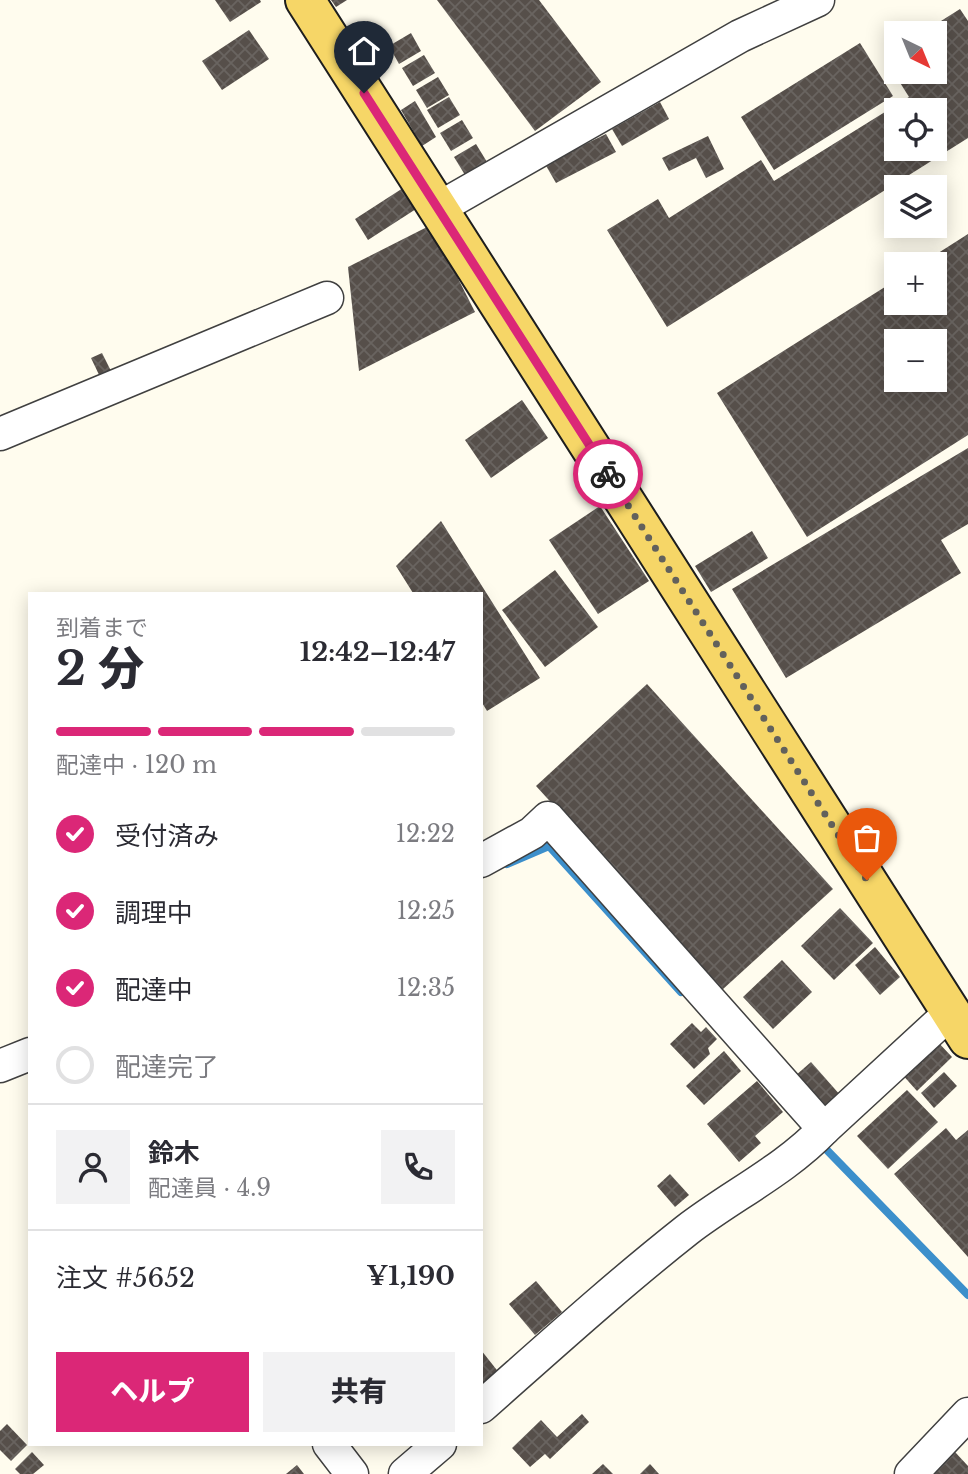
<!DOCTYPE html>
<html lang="ja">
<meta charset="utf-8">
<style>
body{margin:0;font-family:"Libre Baskerville","Noto Sans JP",serif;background:#f2f2f3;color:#2b2b33;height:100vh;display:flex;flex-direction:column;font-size:26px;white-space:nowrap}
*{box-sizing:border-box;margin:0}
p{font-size:23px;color:#7c7c81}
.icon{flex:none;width:38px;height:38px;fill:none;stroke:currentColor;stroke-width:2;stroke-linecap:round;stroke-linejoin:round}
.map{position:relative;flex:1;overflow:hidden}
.drawer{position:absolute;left:28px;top:592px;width:455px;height:854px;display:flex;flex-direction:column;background:#fff;border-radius:0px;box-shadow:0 4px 18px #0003}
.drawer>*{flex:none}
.needle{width:46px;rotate:137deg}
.tools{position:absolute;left:884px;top:21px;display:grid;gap:14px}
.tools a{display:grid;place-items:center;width:63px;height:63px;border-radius:0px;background:#fff;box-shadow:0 4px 18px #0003;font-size:35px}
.pin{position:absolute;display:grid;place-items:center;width:60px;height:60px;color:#fff;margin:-72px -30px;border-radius:50% 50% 50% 0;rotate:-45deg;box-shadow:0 0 7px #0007}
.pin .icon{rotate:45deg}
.courier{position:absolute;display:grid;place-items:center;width:70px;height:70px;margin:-35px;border:5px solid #db2777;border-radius:50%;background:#fff;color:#222;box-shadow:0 2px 9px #0007}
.head em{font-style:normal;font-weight:800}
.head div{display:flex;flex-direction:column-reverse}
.head{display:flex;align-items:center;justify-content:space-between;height:119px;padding:0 28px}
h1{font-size:46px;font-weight:800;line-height:52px}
.bar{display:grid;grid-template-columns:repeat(4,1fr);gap:10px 7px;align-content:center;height:84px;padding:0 28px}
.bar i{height:9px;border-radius:5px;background:#e1e1e2}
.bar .active{background:#db2777}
.bar p{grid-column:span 4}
.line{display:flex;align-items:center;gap:18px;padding:0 28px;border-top:2px solid #e1e1e2}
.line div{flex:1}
.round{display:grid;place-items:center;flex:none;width:74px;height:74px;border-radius:0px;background:#f2f2f3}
ol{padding:0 28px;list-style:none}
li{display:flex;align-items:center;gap:21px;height:77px}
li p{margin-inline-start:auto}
li .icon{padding:7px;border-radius:50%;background:#db2777;color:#fff;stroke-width:4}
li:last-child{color:#7c7c81}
li i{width:38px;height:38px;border:4px solid #e1e1e2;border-radius:50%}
.action{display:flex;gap:14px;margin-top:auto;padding:14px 28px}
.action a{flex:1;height:80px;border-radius:0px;background:#db2777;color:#fff;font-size:28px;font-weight:800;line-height:80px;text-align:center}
.action a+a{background:#f2f2f3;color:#2b2b33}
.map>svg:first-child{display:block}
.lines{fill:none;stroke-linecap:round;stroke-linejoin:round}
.stream{stroke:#3c8fcb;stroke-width:8}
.building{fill:url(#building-cross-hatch);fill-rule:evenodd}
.minor-casing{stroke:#404040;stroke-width:35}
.major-casing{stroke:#1e1e1e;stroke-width:42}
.minor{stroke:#fff;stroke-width:32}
.major{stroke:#f6d667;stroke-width:38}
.done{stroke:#62615c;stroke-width:7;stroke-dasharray:0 12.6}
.route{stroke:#db2777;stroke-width:9}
</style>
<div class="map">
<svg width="968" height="1474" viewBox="0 0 968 1474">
<defs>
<pattern id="building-cross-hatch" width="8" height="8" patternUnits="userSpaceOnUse" patternTransform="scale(1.75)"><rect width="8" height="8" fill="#564f4a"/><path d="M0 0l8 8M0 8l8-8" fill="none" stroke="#696460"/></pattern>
</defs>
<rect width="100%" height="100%" fill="#fffcee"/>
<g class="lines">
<!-- stream -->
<g class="stream">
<polyline points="507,864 549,846 681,992"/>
<polyline points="820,1143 968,1295"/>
</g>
</g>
<!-- building -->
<g class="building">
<polygon points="215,0 260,0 261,2 230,22"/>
<polygon points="331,0 347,0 336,7"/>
<polygon points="437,0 539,0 601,82 535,131"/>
<path d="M960,9L968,21V138L667,327L607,230L658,199L669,218L761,160L774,181L909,97L884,57L896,49V72H934V33H922ZM896,110H934V149H896Z"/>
<polygon points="368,21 389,56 374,64 353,29"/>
<polygon points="249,30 269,59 222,90 202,61"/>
<polygon points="411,33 421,51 399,64 389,46"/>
<polygon points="860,43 893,96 774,170 741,117"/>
<polygon points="424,55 435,73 413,86 402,68"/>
<polygon points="438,77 449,95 427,108 416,90"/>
<polygon points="449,97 460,115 438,128 427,110"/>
<polygon points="415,101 436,137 422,146 401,110"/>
<polygon points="660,102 669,119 622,146 612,129"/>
<polygon points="462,120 473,138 451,151 440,133"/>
<polygon points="606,134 616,152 556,183 545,164"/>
<polygon points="708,136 724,169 706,178 696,158 669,171 662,158"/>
<polygon points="476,144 487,162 465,175 454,157"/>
<polygon points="403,188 416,209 368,240 355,219"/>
<polygon points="431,225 475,312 359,371 348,267"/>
<path d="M968,234V435L807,537L717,393L896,280V303H934V264H921ZM896,341H934V380H896Z"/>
<polygon points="102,353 113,375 102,381 91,358"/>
<polygon points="522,400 548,438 491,478 465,440"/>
<polygon points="968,448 968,524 941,540 961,573 786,678 732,589"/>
<polygon points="600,506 649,581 598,614 549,540"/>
<polygon points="441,521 540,678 487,711 481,701 481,593 413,593 396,566"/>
<polygon points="752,531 768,558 711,592 695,566"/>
<polygon points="555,570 598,627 545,667 502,610"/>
<polygon points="647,684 833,889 722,990 536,786"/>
<polygon points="840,908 873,943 834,980 801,946"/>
<polygon points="875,947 900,977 880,995 855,965"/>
<polygon points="782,960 812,992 773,1029 743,997"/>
<polygon points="692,1023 701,1032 706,1027 717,1039 708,1048 710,1054 694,1069 670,1044"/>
<polygon points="935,1039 952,1057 917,1091 900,1072"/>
<polygon points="724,1051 741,1071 704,1105 686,1086"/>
<polygon points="811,1062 841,1096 826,1109 795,1076"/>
<polygon points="944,1072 957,1086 934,1108 921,1093"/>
<polygon points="757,1081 783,1112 755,1136 761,1143 739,1162 707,1124"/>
<polygon points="907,1090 938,1122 888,1169 857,1136"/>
<polygon points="946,1128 956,1140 968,1130 968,1257 894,1174"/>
<polygon points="670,1174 689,1195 675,1207 657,1186"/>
<polygon points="536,1281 562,1312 535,1335 509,1304"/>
<polygon points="481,1350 500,1374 481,1389"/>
<polygon points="582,1414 589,1422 550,1459 545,1454 530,1467 512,1448 541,1420 557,1437"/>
<polygon points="7,1424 27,1445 11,1461 0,1450 0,1431"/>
<polygon points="32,1452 44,1465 33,1474 20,1474 15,1469"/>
<polygon points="955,1452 968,1466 968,1474 934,1474 932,1472"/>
<polygon points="603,1464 613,1474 592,1474"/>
<polygon points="650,1464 659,1474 640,1474"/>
<polygon points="297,1465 304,1474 286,1474"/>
</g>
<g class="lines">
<!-- minor casing -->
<g class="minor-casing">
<g id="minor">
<polyline points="439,208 740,36 818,0"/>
<polyline points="0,434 327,298"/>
<polyline points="481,861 532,833 548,818 824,1129 951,1012"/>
<polyline points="0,1066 30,1054"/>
<path d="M481,1407C549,1347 616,1286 687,1230C731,1196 785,1170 824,1129"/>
<polyline points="329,1444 352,1474"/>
<polyline points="405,1474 440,1444"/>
<polyline points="911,1474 968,1414"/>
</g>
</g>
<!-- major casing -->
<g class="major-casing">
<polyline id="major" points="305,0 968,1039"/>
</g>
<!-- minor -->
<use href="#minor" class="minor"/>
<!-- major -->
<use href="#major" class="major"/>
</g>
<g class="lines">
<!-- done -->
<polyline class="done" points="608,474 867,880"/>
<!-- route -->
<polyline class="route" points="364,93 608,474"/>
</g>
</svg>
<div class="tools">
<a><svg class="needle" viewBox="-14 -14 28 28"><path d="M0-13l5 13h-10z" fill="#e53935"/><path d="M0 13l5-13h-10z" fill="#7c7c81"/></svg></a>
<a><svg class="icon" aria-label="locate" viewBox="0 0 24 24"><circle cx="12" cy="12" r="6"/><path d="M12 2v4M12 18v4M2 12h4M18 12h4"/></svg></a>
<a><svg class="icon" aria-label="layers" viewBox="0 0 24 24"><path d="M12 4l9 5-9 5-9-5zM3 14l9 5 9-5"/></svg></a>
<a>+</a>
<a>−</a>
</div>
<div class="pin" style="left:867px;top:880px;background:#ea580c"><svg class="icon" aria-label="bag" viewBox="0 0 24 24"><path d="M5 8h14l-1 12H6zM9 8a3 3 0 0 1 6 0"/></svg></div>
<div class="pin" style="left:364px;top:93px;background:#1f2937"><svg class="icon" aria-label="home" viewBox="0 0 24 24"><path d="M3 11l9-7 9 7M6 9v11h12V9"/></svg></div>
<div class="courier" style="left:608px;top:474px"><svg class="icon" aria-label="bike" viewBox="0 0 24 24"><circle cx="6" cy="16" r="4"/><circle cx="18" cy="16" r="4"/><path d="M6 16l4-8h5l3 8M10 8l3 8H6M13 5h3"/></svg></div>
<section class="drawer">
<div class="head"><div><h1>2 分</h1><p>到着まで</p></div><em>12:42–12:47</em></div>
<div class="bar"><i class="active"></i><i class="active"></i><i class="active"></i><i></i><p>配達中 · 120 m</p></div>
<ol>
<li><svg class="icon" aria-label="check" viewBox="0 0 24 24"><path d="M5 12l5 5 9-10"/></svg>受付済み<p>12:22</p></li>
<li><svg class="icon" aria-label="check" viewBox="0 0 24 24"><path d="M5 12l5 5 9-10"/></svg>調理中<p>12:25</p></li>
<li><svg class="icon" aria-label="check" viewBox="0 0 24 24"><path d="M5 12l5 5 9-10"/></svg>配達中<p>12:35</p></li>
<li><i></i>配達完了</li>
</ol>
<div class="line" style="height:126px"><a class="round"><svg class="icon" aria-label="person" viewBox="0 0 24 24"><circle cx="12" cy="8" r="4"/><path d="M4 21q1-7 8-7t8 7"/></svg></a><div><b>鈴木</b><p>配達員 · 4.9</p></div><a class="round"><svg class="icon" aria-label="phone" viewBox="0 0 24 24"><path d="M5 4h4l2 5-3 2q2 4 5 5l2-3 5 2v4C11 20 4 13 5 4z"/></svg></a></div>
<div class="line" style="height:91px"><div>注文 #5652</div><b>¥1,190</b></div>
<div class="action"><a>ヘルプ</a><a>共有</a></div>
</section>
</div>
